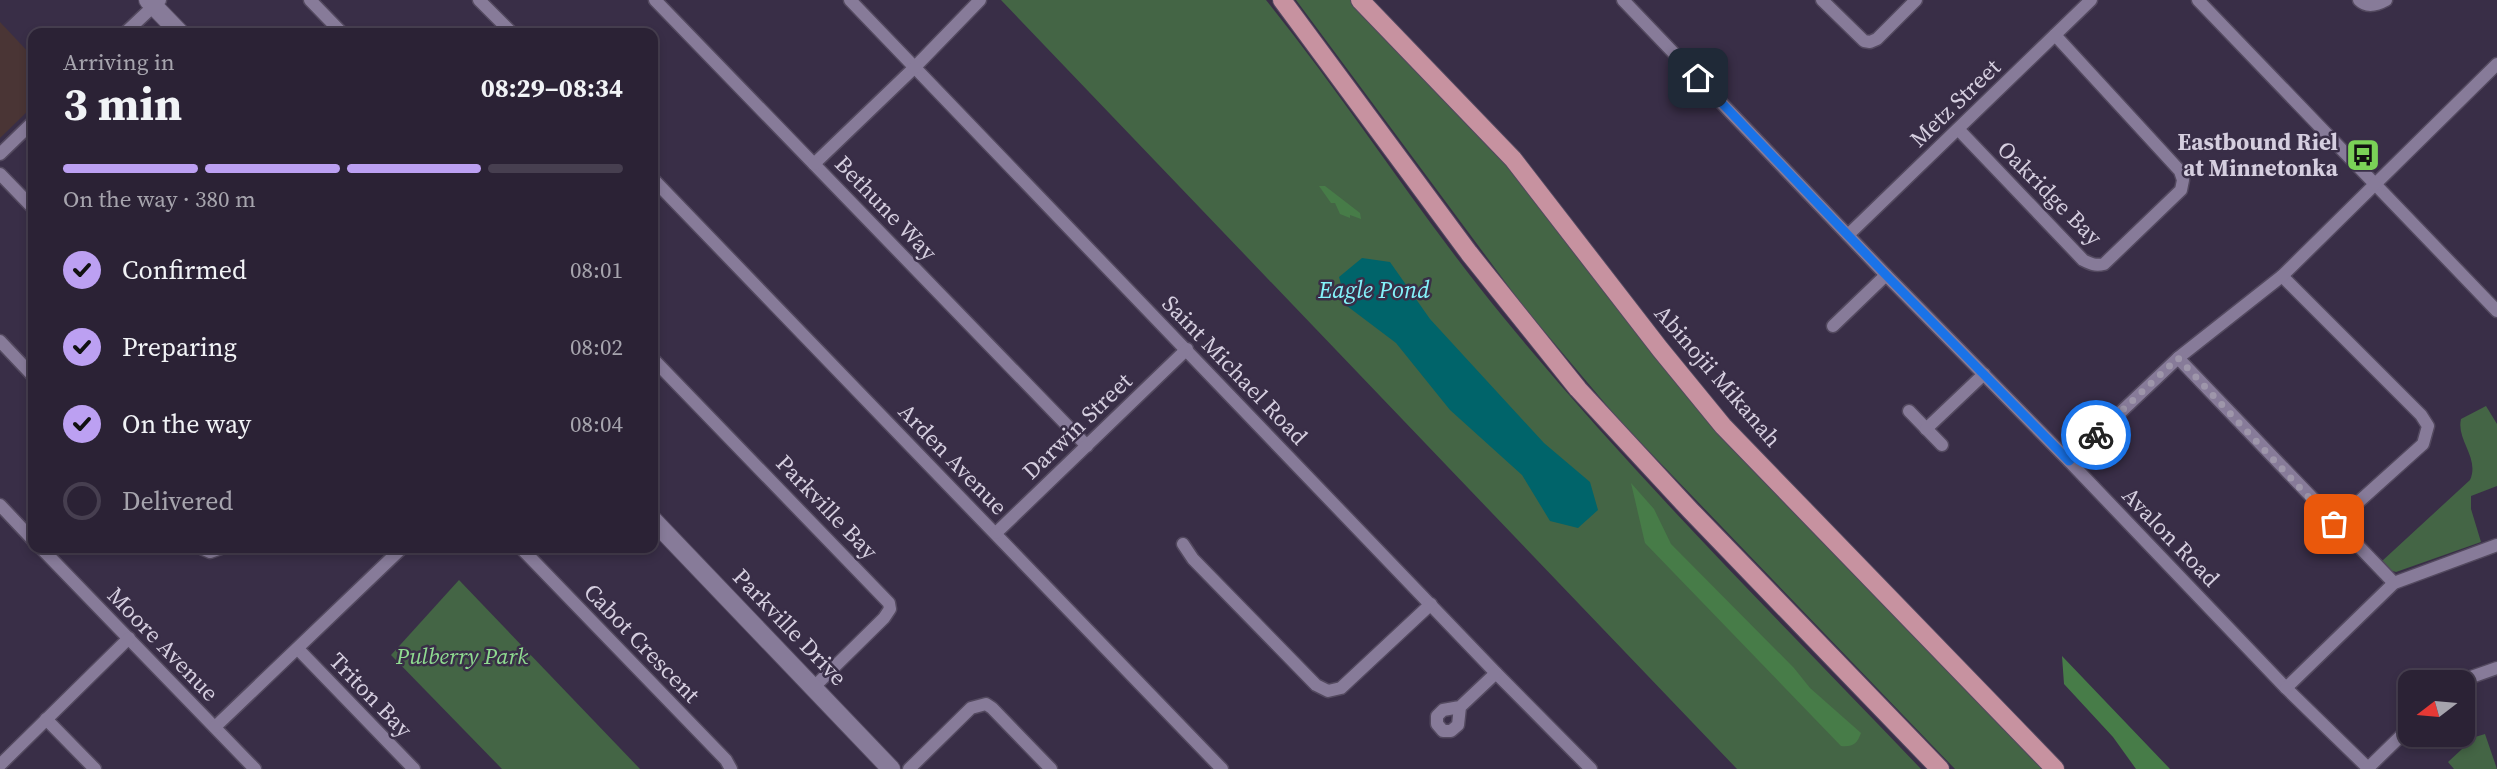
<!DOCTYPE html>
<meta charset="utf-8">
<style>
body{margin:0;font-family:"Source Serif 4",serif;background:#332a3d;color:#f1f3f6;height:100vh;display:flex;flex-direction:column;font-size:26px;white-space:nowrap}
*{box-sizing:border-box;margin:0}
p{font-size:23px;color:#a6a4ad}
.icon{flex:none;width:38px;height:38px;fill:none;stroke:currentColor;stroke-width:2;stroke-linecap:round;stroke-linejoin:round}
.map{position:relative;flex:1;overflow:hidden}
.side{position:absolute;left:28px;top:28px;width:630px;height:525px;display:flex;flex-direction:column;background:#2b2235;border-radius:14px;box-shadow:0 4px 10px #0003,0 0 0 2px #473f50}
.side>*{flex:none}
.needle{width:46px;rotate:254deg}
.buttons{position:absolute;left:2398px;top:670px;display:grid;gap:14px}
.buttons a{display:grid;place-items:center;width:77px;height:77px;border-radius:14px;background:#2b2235;box-shadow:0 4px 10px #0003,0 0 0 2px #473f50;font-size:35px}
.pin{position:absolute;display:grid;place-items:center;width:60px;height:60px;color:#fff;margin:-30px;border-radius:14px;box-shadow:0 4px 10px #0006}
.courier{position:absolute;display:grid;place-items:center;width:70px;height:70px;margin:-35px;border:5px solid #1a73e8;border-radius:50%;background:#fff;color:#222;box-shadow:0 2px 9px #0007}
.summary em{font-style:normal;font-weight:700}
.summary div{display:flex;flex-direction:column-reverse}
.summary{display:flex;align-items:center;justify-content:space-between;height:119px;padding:0 35px}
h1{font-size:46px;font-weight:700;line-height:52px}
.bar{display:grid;grid-template-columns:repeat(4,1fr);gap:10px 7px;align-content:center;height:84px;padding:0 35px}
.bar i{height:9px;border-radius:5px;background:#473f50}
.bar .on{background:#bca0f2}
.bar p{grid-column:span 4}
ol{padding:0 35px;list-style:none}
li{display:flex;align-items:center;gap:21px;height:77px}
li p{margin-inline-start:auto}
li .icon{padding:7px;border-radius:50%;background:#bca0f2;color:#111;stroke-width:4}
li:last-child{color:#a6a4ad}
li i{width:38px;height:38px;border:4px solid #473f50;border-radius:50%}
.map>svg:first-child{display:block}
.education{fill:#4a3535}
.green{fill:#446545}
.forest{fill:#477c48}
.water{fill:#00646a}
.lines{fill:none;stroke-linecap:round;stroke-linejoin:round}
.street-casing{stroke:#53495f;stroke-width:15}
.secondary-casing{stroke:#53495f;stroke-width:20}
.primary-casing{stroke:#53495f;stroke-width:20}
.street{stroke:#877b99;stroke-width:12}
.secondary{stroke:#877b99;stroke-width:18}
.primary{stroke:#c792a0;stroke-width:18}
.done{stroke:#9e96aa;stroke-width:7;stroke-dasharray:0 12.6}
.route{stroke:#1a73e8;stroke-width:9}
.labels{text-anchor:middle;stroke-width:5;stroke-linejoin:round;paint-order:stroke}
.street-label{font-size:23px;fill:#d5cedf;stroke:#392e47}
.poi-label{font-size:23px;font-weight:bold;fill:#d5cedf;stroke:#392e47;text-anchor:end}
.park-label{font-size:23px;font-style:italic;fill:#8fdb90;stroke:#392e47}
.water-label{font-size:24px;font-style:italic;fill:#84f2fa;stroke:#392e47}
</style>
<div class="map">
<svg width="2497" height="769" viewBox="0 0 2497 769">
<rect width="100%" height="100%" fill="#392e47"/>
<!-- education -->
<polygon class="education" points="0,22 33,57 33,106 0,138"/>
<!-- green -->
<g class="green">
<path d="M1001,0H1266C1349,103 1420,216 1504,318C1634,477 1780,621 1921,769H1737Z"/>
<polygon points="1296,0 1352,0 1508,162 1651,347 2047,769 1955,769 1619,420 1523,306"/>
<path d="M2486,406L2497,424V486L2471,496V509L2481,542L2396,572L2389,570L2381,562L2470,480C2480,458 2456,440 2461,419Z"/>
<polygon points="459,580 640,769 502,769 391,655"/>
<polygon points="2485,734 2497,769 2454,769 2448,762 2475,737"/>
</g>
<!-- forest -->
<g class="forest">
<polygon points="1319,186 1325,186 1360,213 1361,219 1350,215 1350,218 1340,214 1335,203 1331,203"/>
<path d="M1631,483L1654,509L1671,544L1794,668L1810,688L1861,733C1857,744 1853,747 1841,746L1645,543Z"/>
<polygon points="2062,656 2170,769 2136,769 2113,737 2064,684"/>
</g>
<!-- water -->
<polygon class="water" points="1362,258 1390,262 1430,319 1544,443 1590,482 1598,510 1578,528 1550,521 1522,475 1450,410 1396,343 1347,306 1339,277"/>
<g class="lines">
<!-- street casing -->
<g class="street-casing">
<g id="street">
<polyline points="310,0 342,33"/>
<polyline points="479,0 512,33"/>
<polyline points="655,0 1087,446"/>
<polyline points="850,0 1496,673 1591,769"/>
<polyline points="1623,0 1886,275 2069,461 2286,688 2369,769"/>
<polyline points="1822,0 1864,41 1870,42 1877,39 1916,0"/>
<polyline points="2198,0 2497,311"/>
<path d="M2359,0C2367,8 2377,5 2386,0"/>
<polyline points="125,33 160,0"/>
<path d="M1958,129L2083,260C2091,264 2095,266 2104,264L2181,190L2183,180L2180,171L2055,35"/>
<polyline points="0,154 33,122"/>
<polyline points="814,164 914,68 980,0"/>
<polyline points="0,174 33,208"/>
<polyline points="653,179 1222,769"/>
<polyline points="1848,235 2091,0"/>
<polyline points="2282,276 2421,415 2428,426 2423,444 2334,524"/>
<polyline points="1833,326 1886,275"/>
<polyline points="0,341 33,376"/>
<polyline points="2178,358 2394,583"/>
<polyline points="653,359 889,603 890,609 884,618 814,687"/>
<polyline points="1909,411 1942,445"/>
<polyline points="1926,429 1984,374"/>
<polyline points="2069,461 2178,358 2282,276 2497,64"/>
<polyline points="0,505 33,540"/>
<polyline points="996,533 1187,349"/>
<polyline points="1183,544 1193,559 1316,685 1328,691 1341,688 1431,604"/>
<polyline points="41,548 255,769"/>
<polyline points="201,548 210,552 221,548"/>
<polyline points="521,548 726,760 731,769"/>
<polyline points="298,649 414,769"/>
<polyline points="2457,682 2497,668"/>
<polyline points="2286,688 2394,583 2497,545"/>
<polyline points="1460,707 1458,725 1451,731 1443,731 1437,724 1437,716 1443,710 1460,707 1496,673"/>
<polyline points="46,719 95,769"/>
<polyline points="215,727 402,548"/>
<polyline points="0,765 129,638"/>
<polyline points="2368,768 2410,727"/>
<polyline points="909,769 971,708 986,704 992,708 1051,769"/>
</g>
</g>
<!-- secondary casing -->
<g class="secondary-casing">
<g id="secondary">
<polyline points="148,0 180,33"/>
<polyline points="653,520 891,769"/>
</g>
</g>
<!-- primary casing -->
<g class="primary-casing">
<g id="primary">
<polyline points="1282,0 1469,253 1578,389 1691,511 1940,769"/>
<polyline points="1360,0 1513,159 1660,349 1723,426 2055,769"/>
</g>
</g>
<!-- street -->
<use href="#street" class="street"/>
<!-- secondary -->
<use href="#secondary" class="secondary"/>
<!-- primary -->
<use href="#primary" class="primary"/>
</g>
<g class="lines">
<!-- done -->
<polyline class="done" points="2096,435 2178,358 2334,524"/>
<!-- route -->
<polyline class="route" points="1698,78 1886,275 2069,461 2096,435"/>
</g>
<!-- icons -->
<defs>
<g id="bus-square" transform="scale(1.75)"><rect x="-9" y="-9" width="18" height="18" rx="4" fill="#7ad157" stroke="#392e47"/><path d="M-5-6H5V4H4V6H2V4H-2V6H-4V4H-5ZM-3.5-4V0h7V-4ZM-3.5 1.2v1.5H-2V1.2ZM2 1.2v1.5H3.5V1.2Z" fill="#111"/></g>
</defs>
<g fill-rule="evenodd">
<use href="#bus-square" x="2363" y="155"/>
</g>
<g class="labels">
<!-- street labels -->
<g class="street-label">
<text transform="translate(1955 103) rotate(-44)" y="8">Metz Street</text>
<text transform="translate(2050 193) rotate(45)" y="8">Oakridge Bay</text>
<text transform="translate(886 208) rotate(46)" y="8">Bethune Way</text>
<text transform="translate(1235 370) rotate(46)" y="8">Saint Michael Road</text>
<text transform="translate(1718 376) rotate(49)" y="8">Abinojii Mikanah</text>
<text transform="translate(1077 426) rotate(-44)" y="8">Darwin Street</text>
<text transform="translate(953 459) rotate(46)" y="8">Arden Avenue</text>
<text transform="translate(827 507) rotate(46)" y="8">Parkville Bay</text>
<text transform="translate(2171 537) rotate(46)" y="8">Avalon Road</text>
<text transform="translate(790 627) rotate(46)" y="8">Parkville Drive</text>
<text transform="translate(642 643) rotate(46)" y="8">Cabot Crescent</text>
<text transform="translate(163 644) rotate(46)" y="8">Moore Avenue</text>
<text transform="translate(371 695) rotate(46)" y="8">Triton Bay</text>
</g>
<!-- poi labels -->
<g class="poi-label">
<text x="2338" y="150">Eastbound Riel<tspan x="2338" dy="26">at Minnetonka</tspan></text>
</g>
<!-- park labels -->
<g class="park-label">
<text x="462" y="664">Pulberry Park</text>
</g>
<!-- water labels -->
<g class="water-label">
<text x="1374" y="298">Eagle Pond</text>
</g>
</g>
</svg>
<div class="buttons">
<a><svg class="needle" viewBox="-14 -14 28 28"><path d="M0-13l5 13h-10z" fill="#e53935"/><path d="M0 13l5-13h-10z" fill="#a6a4ad"/></svg></a>
</div>
<div class="pin" style="left:2334px;top:524px;background:#ea580c"><svg class="icon" aria-label="bag" viewBox="0 0 24 24"><path d="M5 8h14l-1 12H6zM9 8a3 3 0 0 1 6 0"/></svg></div>
<div class="pin" style="left:1698px;top:78px;background:#1f2937"><svg class="icon" aria-label="home" viewBox="0 0 24 24"><path d="M3 11l9-7 9 7M6 9v11h12V9"/></svg></div>
<div class="courier" style="left:2096px;top:435px"><svg class="icon" aria-label="bike" viewBox="0 0 24 24"><circle cx="6" cy="16" r="4"/><circle cx="18" cy="16" r="4"/><path d="M6 16l4-8h5l3 8M10 8l3 8H6M13 5h3"/></svg></div>
<section class="side">
<div class="summary"><div><h1>3 min</h1><p>Arriving in</p></div><em>08:29–08:34</em></div>
<div class="bar"><i class="on"></i><i class="on"></i><i class="on"></i><i></i><p>On the way · 380 m</p></div>
<ol>
<li><svg class="icon" aria-label="check" viewBox="0 0 24 24"><path d="M5 12l5 5 9-10"/></svg>Confirmed<p>08:01</p></li>
<li><svg class="icon" aria-label="check" viewBox="0 0 24 24"><path d="M5 12l5 5 9-10"/></svg>Preparing<p>08:02</p></li>
<li><svg class="icon" aria-label="check" viewBox="0 0 24 24"><path d="M5 12l5 5 9-10"/></svg>On the way<p>08:04</p></li>
<li><i></i>Delivered</li>
</ol>
</section>
</div>
